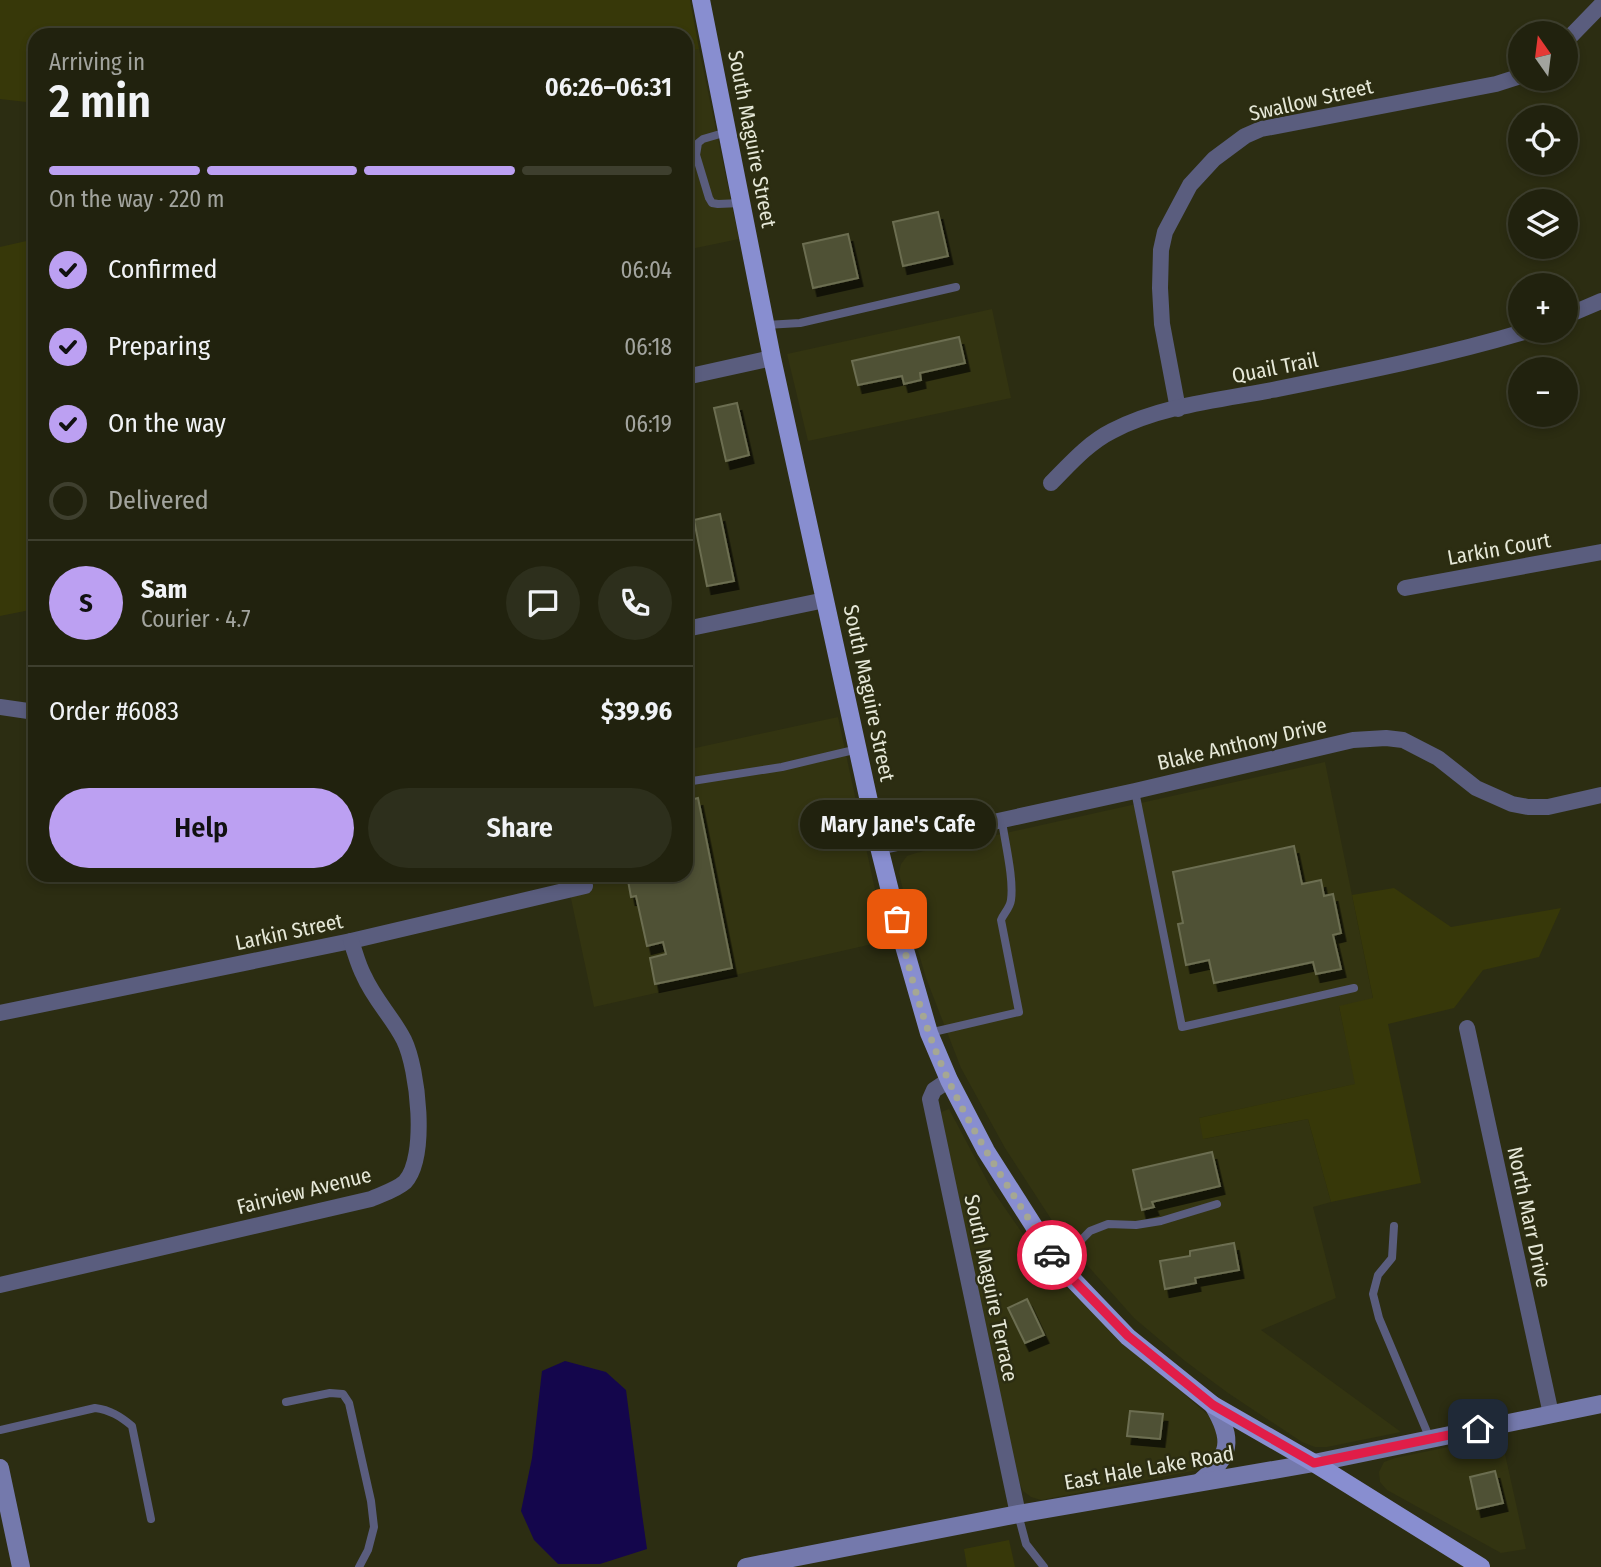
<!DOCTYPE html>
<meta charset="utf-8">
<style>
body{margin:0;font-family:"Fira Sans Condensed",sans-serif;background:#2d2f1c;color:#f1f3f6;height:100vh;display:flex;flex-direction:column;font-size:26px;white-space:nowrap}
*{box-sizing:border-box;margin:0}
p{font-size:23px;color:#a2a49e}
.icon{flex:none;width:38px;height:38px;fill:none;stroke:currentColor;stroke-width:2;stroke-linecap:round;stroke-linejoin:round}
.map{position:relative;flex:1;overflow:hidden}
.drawer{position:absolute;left:28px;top:28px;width:665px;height:854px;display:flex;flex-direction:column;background:#21220e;border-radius:21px;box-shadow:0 4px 10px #0003,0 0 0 2px #3e3f2e}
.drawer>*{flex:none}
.needle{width:46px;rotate:346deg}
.controls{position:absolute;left:1508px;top:21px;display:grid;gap:14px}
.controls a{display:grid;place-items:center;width:70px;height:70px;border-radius:50%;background:#21220e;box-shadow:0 4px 10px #0003,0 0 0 2px #3e3f2e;font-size:35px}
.pin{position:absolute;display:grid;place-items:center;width:60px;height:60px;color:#fff;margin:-30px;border-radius:14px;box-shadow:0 4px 10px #0006}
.courier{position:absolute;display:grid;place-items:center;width:70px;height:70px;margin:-35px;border:5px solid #e11d48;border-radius:50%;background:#fff;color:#222;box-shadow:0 2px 9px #0007}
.bubble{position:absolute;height:49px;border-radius:24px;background:#21220e;box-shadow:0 4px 10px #0003,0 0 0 2px #3e3f2e;font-size:23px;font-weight:600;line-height:49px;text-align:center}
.summary em{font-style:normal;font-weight:600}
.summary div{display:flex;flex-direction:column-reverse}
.summary{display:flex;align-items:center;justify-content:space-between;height:119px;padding:0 21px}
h1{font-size:46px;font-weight:600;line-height:52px}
.bar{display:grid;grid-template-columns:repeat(4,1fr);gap:10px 7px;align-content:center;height:84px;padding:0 21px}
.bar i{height:9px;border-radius:5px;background:#3e3f2e}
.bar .selected{background:#bca0f2}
.bar p{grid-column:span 4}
.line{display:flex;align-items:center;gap:18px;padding:0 21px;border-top:2px solid #3e3f2e}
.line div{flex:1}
.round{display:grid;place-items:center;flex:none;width:74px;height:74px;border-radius:37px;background:#2d2f1c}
ol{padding:0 21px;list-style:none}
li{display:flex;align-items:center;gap:21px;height:77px}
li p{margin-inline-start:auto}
li .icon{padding:7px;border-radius:50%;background:#bca0f2;color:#111;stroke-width:4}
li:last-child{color:#a2a49e}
li i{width:38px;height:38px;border:4px solid #3e3f2e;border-radius:50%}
.action{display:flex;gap:14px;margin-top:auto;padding:14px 21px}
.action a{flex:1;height:80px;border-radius:42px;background:#bca0f2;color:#111;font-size:28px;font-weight:600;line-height:80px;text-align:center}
.action a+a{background:#2d2f1c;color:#f1f3f6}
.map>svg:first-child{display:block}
.built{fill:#333411}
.green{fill:#373809}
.water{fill:#14064c}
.building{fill:#4f5135;stroke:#6c6e51;stroke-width:2;filter:url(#shadow)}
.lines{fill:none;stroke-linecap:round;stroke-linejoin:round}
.lane{stroke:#5a5d7e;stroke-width:8}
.street{stroke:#5a5d7e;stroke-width:16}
.secondary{stroke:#7479ac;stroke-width:18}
.primary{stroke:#888ed0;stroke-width:18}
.done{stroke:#a5a793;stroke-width:7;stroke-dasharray:0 12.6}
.route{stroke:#e11d48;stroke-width:9}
.labels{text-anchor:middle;stroke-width:5;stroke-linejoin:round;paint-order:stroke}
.street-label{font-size:21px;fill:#e6e8d8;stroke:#2c2d12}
</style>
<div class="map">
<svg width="1601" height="1567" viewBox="0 0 1601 1567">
<defs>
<filter id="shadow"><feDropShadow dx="4.5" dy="8" stdDeviation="0" flood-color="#0009"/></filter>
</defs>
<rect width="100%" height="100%" fill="#2c2d12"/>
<!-- built -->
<g class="built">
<polygon points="699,49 739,239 686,250 686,52"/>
<polygon points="992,309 1011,398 808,441 787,354"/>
<polygon points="838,717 886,941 594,1007 566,875 686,875 686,750"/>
<polygon points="1325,762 1373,999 1339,1007 1356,1084 1199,1118 1204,1139 1308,1119 1331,1202 1313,1207 1336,1298 1261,1330 1401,1432 1327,1447 1315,1447 1302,1442 1228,1393 1185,1361 1134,1318 1064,1239 1005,1148 961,1068 926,978 914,937 899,873 901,864 907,856 916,853"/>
<polygon points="949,1109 991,1188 1025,1237 1062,1283 1120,1338 1208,1415 1217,1431 1219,1444 1216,1457 1209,1464 1198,1470 1041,1500 1031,1497 1023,1491 1017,1477 943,1124 941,1112"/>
<polygon points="1501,1436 1526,1549 1501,1553 1387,1490 1380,1482 1379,1472 1384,1462 1395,1458"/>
</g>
<!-- green -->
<g class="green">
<polygon points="0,0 690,0 699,49 686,52 686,35 35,35 35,103 0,99"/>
<polygon points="35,239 35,609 0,616 0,247"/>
<polygon points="1394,888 1451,927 1561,908 1539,957 1483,970 1454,1008 1388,1024 1421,1183 1331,1202 1308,1119 1203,1139 1199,1118 1355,1084 1339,1006 1373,998 1352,895"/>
<polygon points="1009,1540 1015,1567 967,1567 964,1549"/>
</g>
<!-- water -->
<polygon class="water" points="565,1361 606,1372 626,1390 642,1514 647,1549 600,1564 558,1564 534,1540 521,1511 532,1458 542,1371"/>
<!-- building -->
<g class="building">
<polygon points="938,212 948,256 903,266 893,222"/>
<polygon points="848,234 858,278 813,288 803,244"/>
<polygon points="959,337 965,363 920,373 921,380 904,384 902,376 858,385 852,361"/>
<polygon points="737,403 749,455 726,461 714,408"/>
<polygon points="720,514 734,581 707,586 694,520"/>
<polygon points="698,798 732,968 655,984 650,958 666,954 663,942 647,946 636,896 631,897 627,875 686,875 686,801"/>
<polygon points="1294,846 1302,884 1321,880 1324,896 1333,894 1341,933 1333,935 1341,969 1316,974 1313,962 1214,983 1209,960 1186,965 1178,924 1183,923 1173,872"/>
<polygon points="1212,1152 1220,1186 1152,1202 1154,1207 1142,1210 1133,1170"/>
<polygon points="1234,1243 1239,1270 1195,1278 1196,1283 1165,1289 1160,1261 1190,1256 1190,1251"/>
<polygon points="1027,1299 1044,1335 1025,1343 1008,1308"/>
<polygon points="1130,1411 1163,1414 1160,1439 1127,1436"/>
<polygon points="1495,1471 1503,1503 1477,1509 1470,1477"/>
</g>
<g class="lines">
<!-- lane -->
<g class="lane">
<polyline points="727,132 703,139 698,143 696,155 709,198 712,203 718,204 741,203"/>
<polyline points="766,325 800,323 956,287"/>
<polyline points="686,782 782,767 858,749"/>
<polyline points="1135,791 1182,1027 1354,988"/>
<path d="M929,1033L1019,1012L1001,920C1004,913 1010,908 1011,900C1014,879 1005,843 1002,821"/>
<polyline points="1394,1226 1392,1258 1378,1275 1373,1294 1379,1318 1430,1439"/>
<polyline points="1058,1264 1090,1231 1108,1224 1136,1225 1161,1221 1217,1204"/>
<polyline points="286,1402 330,1393 343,1394 349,1403 371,1501 374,1527 368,1550 359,1567"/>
<path d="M0,1430L95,1408C110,1410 120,1416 132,1426L151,1519"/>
<polyline points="1018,1514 1026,1544 1044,1567"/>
</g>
<!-- street -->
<g class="street">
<polyline points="1566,41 1601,5"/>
<polyline points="1566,316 1601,301"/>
<polyline points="686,377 772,358"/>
<polyline points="1178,409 1162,324 1160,288 1161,250 1165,232 1190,185 1214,159 1245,136 1261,129 1496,84 1521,76"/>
<path d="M1051,483C1069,465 1088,443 1112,431C1160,406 1218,400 1272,390C1357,373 1443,356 1527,331"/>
<polyline points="1405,588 1601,552"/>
<polyline points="686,629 825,600"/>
<polyline points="0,707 35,712"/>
<polyline points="879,847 1135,791 1353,740 1386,738 1403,740 1438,758 1476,788 1512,804 1528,807 1548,807 1601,795"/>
<polyline points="0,1013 351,941 585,886"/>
<polyline points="1467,1028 1551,1414"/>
<polyline points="949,1080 934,1090 930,1099 1018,1514"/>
<path d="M0,1285L371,1199C382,1194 396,1190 405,1182C428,1157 418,1069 404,1040C393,1018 374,999 364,976C358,965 355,952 351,941"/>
</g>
<!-- secondary -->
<g class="secondary">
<polyline points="0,1468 21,1567"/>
<path d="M1200,1482C1231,1456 1234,1440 1213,1405"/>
<polyline points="746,1567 1018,1514 1314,1463 1601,1404"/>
</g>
<!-- primary -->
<polyline class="primary" points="701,0 772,358 879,847 902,939 929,1033 949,1080 986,1151 1058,1264 1128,1337 1213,1405 1314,1463 1481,1567"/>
</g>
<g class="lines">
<!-- done -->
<path class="done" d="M897,919C906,957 916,996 929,1033C957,1112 1007,1185 1052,1255"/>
<!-- route -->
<polyline class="route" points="1052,1255 1058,1264 1128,1336 1213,1405 1314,1463 1478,1429"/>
</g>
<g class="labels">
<!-- street labels -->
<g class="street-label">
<text transform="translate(1311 100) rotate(-13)" y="7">Swallow Street</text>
<text transform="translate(752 139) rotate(79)" y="7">South Maguire Street</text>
<text transform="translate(1275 368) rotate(-11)" y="7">Quail Trail</text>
<text transform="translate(1499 549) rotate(-10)" y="7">Larkin Court</text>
<text transform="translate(869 693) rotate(78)" y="7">South Maguire Street</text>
<text transform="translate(1242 744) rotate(-13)" y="7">Blake Anthony Drive</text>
<text transform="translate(289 932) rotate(-12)" y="7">Larkin Street</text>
<text transform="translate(304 1191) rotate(-14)" y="7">Fairview Avenue</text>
<text transform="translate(1529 1217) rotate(78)" y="7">North Marr Drive</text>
<text transform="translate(991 1288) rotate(78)" y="7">South Maguire Terrace</text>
<text transform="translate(1149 1468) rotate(-10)" y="7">East Hale Lake Road</text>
</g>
</g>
</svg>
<div class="controls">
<a><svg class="needle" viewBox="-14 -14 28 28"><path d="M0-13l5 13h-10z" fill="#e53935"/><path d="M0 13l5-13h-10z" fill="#a2a49e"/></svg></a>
<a><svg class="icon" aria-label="locate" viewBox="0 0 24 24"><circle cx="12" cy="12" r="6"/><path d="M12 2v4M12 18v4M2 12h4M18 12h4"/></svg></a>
<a><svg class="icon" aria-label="layers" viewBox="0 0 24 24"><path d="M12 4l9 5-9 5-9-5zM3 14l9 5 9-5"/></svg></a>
<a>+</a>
<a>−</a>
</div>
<div class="pin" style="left:897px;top:919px;background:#ea580c"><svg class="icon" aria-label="bag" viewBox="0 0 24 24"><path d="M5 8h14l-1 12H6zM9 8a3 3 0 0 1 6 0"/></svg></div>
<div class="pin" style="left:1478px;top:1429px;background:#1f2937"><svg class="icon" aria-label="home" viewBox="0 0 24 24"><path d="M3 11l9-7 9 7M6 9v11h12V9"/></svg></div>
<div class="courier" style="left:1052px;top:1255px"><svg class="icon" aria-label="car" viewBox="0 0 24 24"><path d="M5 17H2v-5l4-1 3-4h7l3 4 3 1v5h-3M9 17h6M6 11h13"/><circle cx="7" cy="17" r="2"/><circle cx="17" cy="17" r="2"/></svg></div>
<div class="bubble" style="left:800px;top:800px;width:196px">Mary Jane's Cafe</div>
<section class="drawer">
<div class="summary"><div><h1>2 min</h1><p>Arriving in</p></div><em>06:26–06:31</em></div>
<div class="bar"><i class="selected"></i><i class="selected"></i><i class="selected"></i><i></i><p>On the way · 220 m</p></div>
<ol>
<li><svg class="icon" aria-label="check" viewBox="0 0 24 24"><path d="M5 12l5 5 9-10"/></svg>Confirmed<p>06:04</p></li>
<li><svg class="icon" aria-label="check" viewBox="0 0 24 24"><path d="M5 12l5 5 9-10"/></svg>Preparing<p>06:18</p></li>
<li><svg class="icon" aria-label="check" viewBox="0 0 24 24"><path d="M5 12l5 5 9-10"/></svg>On the way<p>06:19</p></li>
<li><i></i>Delivered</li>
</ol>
<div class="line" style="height:126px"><b class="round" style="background:#bca0f2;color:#111">S</b><div><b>Sam</b><p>Courier · 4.7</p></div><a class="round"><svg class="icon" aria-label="chat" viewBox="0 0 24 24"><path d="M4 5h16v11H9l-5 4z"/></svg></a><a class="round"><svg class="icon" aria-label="phone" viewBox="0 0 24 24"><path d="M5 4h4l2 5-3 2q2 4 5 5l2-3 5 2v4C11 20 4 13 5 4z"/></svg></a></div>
<div class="line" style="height:91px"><div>Order #6083</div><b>$39.96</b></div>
<div class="action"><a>Help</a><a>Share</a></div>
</section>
</div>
